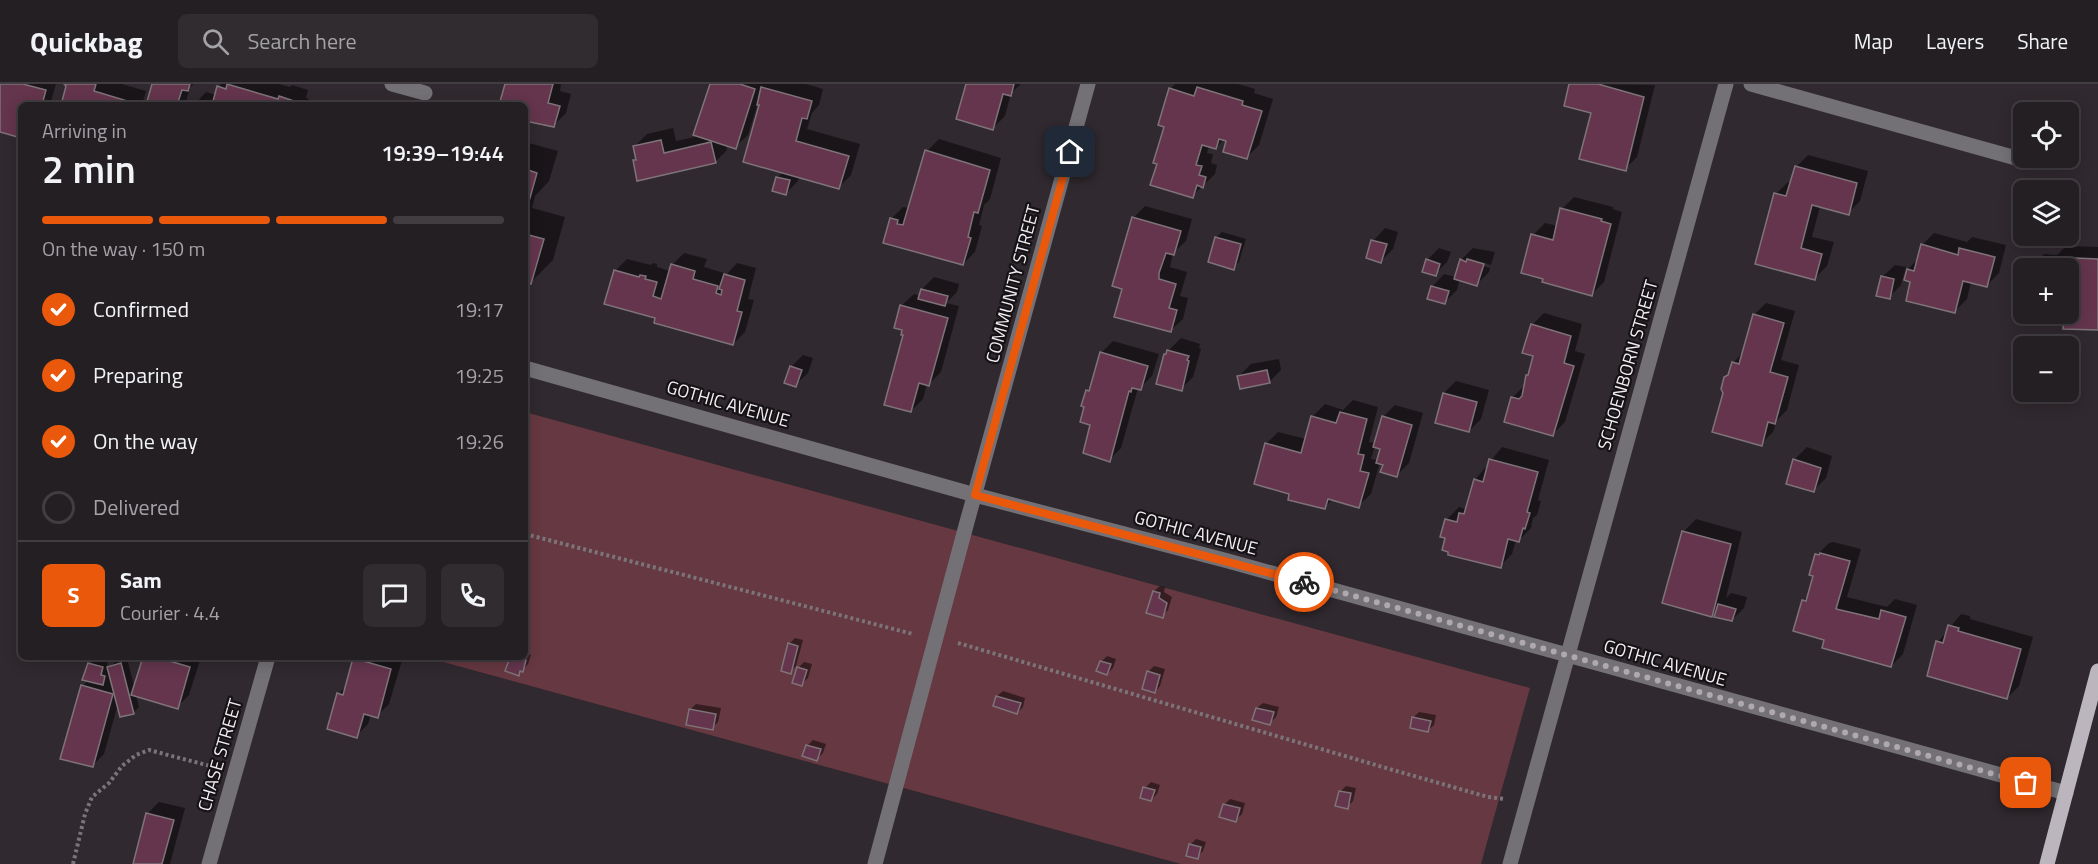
<!DOCTYPE html>
<meta charset="utf-8">
<style>
body{margin:0;font-family:"Titillium Web",sans-serif;background:#302c30;color:#f1f3f6;height:100vh;display:flex;flex-direction:column;font-size:22px;white-space:nowrap}
*{box-sizing:border-box;margin:0}
p{font-size:20px;color:#a3a2a6}
.icon{flex:none;width:33px;height:33px;fill:none;stroke:currentColor;stroke-width:2;stroke-linecap:round;stroke-linejoin:round}
.map{position:relative;flex:1;overflow:hidden}
.details{position:absolute;left:18px;top:18px;width:510px;height:558px;display:flex;flex-direction:column;background:#241f23;border-radius:9px;box-shadow:0 3px 15px #0003,0 0 0 2px #413d41}
.details>*{flex:none}
.fabs{position:absolute;left:2013px;top:18px;display:grid;gap:12px}
.fabs a{display:grid;place-items:center;width:66px;height:66px;border-radius:9px;background:#241f23;box-shadow:0 3px 15px #0003,0 0 0 2px #413d41;font-size:30px}
.pin{position:absolute;display:grid;place-items:center;width:51px;height:51px;color:#fff;margin:-26px;border-radius:12px;box-shadow:0 3px 9px #0006}
.courier{position:absolute;display:grid;place-items:center;width:60px;height:60px;margin:-30px;border:4px solid #ea580c;border-radius:50%;background:#fff;color:#222;box-shadow:0 2px 8px #0007}
.head em{font-style:normal;font-weight:600}
.head div{display:flex;flex-direction:column-reverse}
.head{display:flex;align-items:center;justify-content:space-between;height:102px;padding:0 24px}
h1{font-size:39px;font-weight:600;line-height:45px}
.bar{display:grid;grid-template-columns:repeat(4,1fr);gap:9px 6px;align-content:center;height:72px;padding:0 24px}
.bar i{height:8px;border-radius:4px;background:#413d41}
.bar .current{background:#ea580c}
.bar p{grid-column:span 4}
.line{display:flex;align-items:center;gap:15px;padding:0 24px;border-top:2px solid #413d41}
.line div{flex:1}
.round{display:grid;place-items:center;flex:none;width:63px;height:63px;border-radius:9px;background:#302c30}
ol{padding:0 24px;list-style:none}
li{display:flex;align-items:center;gap:18px;height:66px}
li p{margin-inline-start:auto}
li .icon{padding:6px;border-radius:50%;background:#ea580c;color:#fff;stroke-width:4}
li:last-child{color:#a3a2a6}
li i{width:33px;height:33px;border:3px solid #413d41;border-radius:50%}
header{display:flex;align-items:center;gap:36px;box-sizing:border-box;height:84px;padding:0 30px;background:#241f23;border-bottom:2px solid #413d41}
header strong{font-size:28px}
nav{display:flex;gap:33px;margin-inline-start:auto;font-size:21px}
.search{width:420px;height:54px;background:#302c30;display:flex;align-items:center;gap:15px;box-sizing:border-box;padding:0 21px;border-radius:9px;color:#a3a2a6;font-size:22px}
.map>svg:first-child{display:block}
.green{fill:#663841}
.shadow{fill:#0007;fill-rule:evenodd}
.building{fill:#64354d;stroke:#7e7378;stroke-width:1.5}
.lines{fill:none;stroke-linecap:round;stroke-linejoin:round}
.path{stroke:#7b757a;stroke-width:4;stroke-dasharray:3 3;stroke-linecap:butt}
.minor{stroke:#737175;stroke-width:15}
.major{stroke:#bbb6be;stroke-width:15}
.done{stroke:#afa9ae;stroke-width:6;stroke-dasharray:0 10.8}
.route{stroke:#ea580c;stroke-width:8}
.labels{text-anchor:middle;stroke-width:4.5;stroke-linejoin:round;paint-order:stroke}
.street-label{font-size:18px;fill:#f3eef2;stroke:#161316}
</style>
<header>
<strong>Quickbag</strong>
<div class="search"><svg class="icon" aria-label="search" viewBox="0 0 24 24"><circle cx="10" cy="10" r="6"/><path d="M15 15l6 6"/></svg>Search here</div>
<nav><a>Map</a><a>Layers</a><a>Share</a></nav>
</header>
<div class="map">
<svg width="2098" height="780" viewBox="0 0 2098 780">
<rect width="100%" height="100%" fill="#30292f"/>
<!-- green -->
<polygon class="green" points="525,328 1530,604 1481,780 1181,780 425,573 525,573"/>
<!-- shadow -->
<g class="shadow">
<polygon points="0,0 56,0 50,21 21,21 21,52 0,47"/>
<polygon points="67,0 122,0 146,7 142,21 62,21"/>
<polygon points="153,0 194,0 190,3 185,21 147,21"/>
<polygon points="221,0 279,0 290,3 292,1 308,6 306,14 309,15 307,21 194,21 206,8 216,11"/>
<polygon points="506,0 561,0 560,7 571,10 566,29 554,41 525,36 525,21 500,21"/>
<polygon points="712,0 806,0 823,5 819,21 812,29 807,45 860,60 851,91 839,103 799,92 798,97 786,109 777,94 783,88 761,20 758,19 748,51 735,63 726,60 727,66 715,78 634,77 638,73 635,62 647,50 673,44 676,57 700,52"/>
<polygon points="968,0 1021,0 1011,9 1005,32 993,44"/>
<polygon points="1175,0 1238,0 1255,5 1254,9 1273,15 1259,61 1247,73 1224,55 1216,64 1209,62 1207,69 1213,70 1211,79 1217,81 1215,90 1192,112 1166,42 1170,5"/>
<polygon points="1571,0 1655,1 1637,73 1625,85 1593,28"/>
<polygon points="939,55 1001,74 990,115 984,121 979,141 982,142 975,168 963,180 885,158 891,135 903,123 909,124 927,67"/>
<polygon points="525,58 558,67 549,97 535,112 532,124 565,133 553,176 531,198 525,196"/>
<polygon points="1808,71 1868,87 1860,117 1848,129 1820,122 1812,153 1834,158 1827,182 1815,194 1776,110 1788,98 1792,99 1796,83"/>
<polygon points="1574,113 1613,123 1613,125 1622,128 1604,198 1592,210 1533,151 1545,139 1558,142 1562,125"/>
<polygon points="1145,122 1192,135 1186,157 1173,169 1170,183 1187,188 1180,212 1188,214 1183,235 1170,247 1124,204 1133,134"/>
<polygon points="1385,144 1398,148 1393,165 1381,177 1373,157"/>
<polygon points="1222,148 1246,155 1239,178 1233,184 1216,154"/>
<polygon points="1934,149 1967,158 1972,153 2006,161 1999,189 1987,201 1971,198 1967,215 1955,227 1912,197 1906,187 1918,175 1922,161"/>
<polygon points="2066,162 2098,163 2098,245 2065,244 2065,230 2068,230 2068,184 2032,184 2044,170 2057,171"/>
<polygon points="1439,164 1451,168 1447,178 1435,190 1427,176"/>
<polygon points="1473,164 1495,168 1491,181 1467,174 1467,177 1490,184 1489,188 1477,200 1460,195 1457,206 1445,218 1432,203 1444,190 1456,193 1461,176"/>
<polygon points="684,169 707,175 704,183 727,190 737,179 756,184 748,215 754,216 745,248 733,260 657,233 615,187 627,175 651,181 653,179 657,180 657,183 670,187 672,181"/>
<polygon points="1895,181 1906,183 1901,201 1889,213 1882,193"/>
<polygon points="934,193 959,200 957,208 946,219 959,222 941,288 929,300 927,300 923,315 911,327 901,222 914,210 920,212 922,205"/>
<polygon points="1766,219 1795,227 1781,276 1799,281 1787,326 1777,336 1773,348 1761,360 1729,291 1733,279 1744,267 1754,231"/>
<polygon points="1544,229 1582,240 1575,267 1585,270 1565,338 1553,350 1512,314 1524,302 1535,271 1532,241"/>
<polygon points="1181,254 1200,260 1199,264 1201,265 1193,293 1181,305 1165,270"/>
<polygon points="1113,257 1159,270 1152,292 1140,304 1138,304 1121,364 1109,376 1092,340 1087,307 1092,301 1101,269"/>
<polygon points="803,271 813,274 808,289 795,301 791,283"/>
<polygon points="1279,275 1281,286 1269,298 1239,292 1251,280"/>
<polygon points="1456,297 1489,306 1481,335 1469,347 1444,309"/>
<path d="M1353,316L1378,323L1369,358L1375,359L1383,333L1395,321L1423,329L1409,379L1397,391L1380,378L1371,410L1358,422L1333,415L1324,424L1291,408L1266,360L1278,348L1306,355L1312,333L1325,320L1343,326ZM1375,362L1382,364L1378,376L1371,375Z"/>
<polygon points="1502,363 1549,376 1538,416 1541,417 1537,431 1533,434 1531,444 1519,456 1516,456 1512,470 1500,482 1447,453 1446,436 1459,423 1465,425 1468,423 1475,396"/>
<polygon points="1807,363 1832,372 1826,394 1814,406 1788,399 1795,375"/>
<polygon points="1696,435 1742,448 1726,514 1731,509 1747,513 1744,524 1732,536 1718,526 1712,532 1683,448"/>
<polygon points="1833,458 1861,465 1847,513 1887,523 1895,515 1917,521 1903,570 1891,582 1826,555 1803,517 1810,510 1815,491 1817,471 1829,459"/>
<polygon points="1160,502 1165,503 1164,508 1172,513 1168,526 1162,532 1154,507"/>
<polygon points="1961,530 1970,532 1970,535 2033,553 2019,602 2007,614 1938,558"/>
<polygon points="795,554 803,556 796,582 790,588 789,560"/>
<polygon points="525,569 531,571 528,580 519,590 507,586 511,573 525,573"/>
<polygon points="1107,572 1116,575 1113,584 1107,590 1101,578"/>
<polygon points="144,573 201,573 189,611 177,623 136,611 139,623 133,629 118,620 104,670 92,682 82,602 89,596 90,580 95,574 108,577 106,586 115,578 127,574 135,606"/>
<polygon points="357,573 403,573 389,620 377,632 371,630 368,640 356,652 338,610 348,601"/>
<polygon points="804,578 812,580 808,594 802,600 798,584"/>
<polygon points="1154,582 1165,585 1160,602 1155,608 1148,588"/>
<polygon points="1003,607 1025,614 1023,623 1017,629 997,612"/>
<polygon points="1263,619 1279,623 1276,633 1270,639 1257,624"/>
<polygon points="696,620 721,624 718,638 712,644 690,626"/>
<polygon points="1419,628 1436,631 1434,641 1428,646 1413,634"/>
<polygon points="813,656 826,660 823,669 817,675 807,662"/>
<polygon points="1151,698 1160,701 1157,710 1151,716 1145,704"/>
<polygon points="1346,702 1356,704 1353,717 1347,723 1340,708"/>
<polygon points="1230,715 1245,719 1242,730 1236,736 1224,721"/>
<polygon points="159,718 185,724 170,780 134,780 147,730"/>
<polygon points="1196,755 1206,758 1203,767 1197,773 1190,761"/>
</g>
<!-- building -->
<g class="building">
<polygon points="0,0 23,0 46,6 42,21 21,21 21,54 0,48"/>
<polygon points="64,0 96,0 94,7 134,19 134,21 61,21 66,2"/>
<polygon points="152,0 190,0 188,7 182,6 177,21 146,21"/>
<polygon points="227,0 278,15 279,12 297,18 296,21 212,21 217,2 226,5"/>
<polygon points="505,0 553,0 548,19 560,22 554,43 525,37 525,21 499,21"/>
<polygon points="710,0 740,0 755,5 736,65 693,51"/>
<polygon points="966,0 1014,0 1011,12 1003,10 993,46 956,35"/>
<polygon points="1569,0 1598,0 1644,13 1626,87 1579,75 1591,29 1564,22"/>
<polygon points="761,3 812,17 807,35 802,34 796,57 849,72 839,105 743,78 759,21 757,21"/>
<polygon points="1197,3 1243,17 1242,21 1262,27 1247,75 1223,68 1226,57 1219,55 1216,65 1202,61 1196,81 1202,82 1199,91 1206,93 1203,104 1197,101 1193,114 1150,101 1157,80 1153,79 1164,43 1158,41 1169,4 1194,12"/>
<polygon points="661,56 664,69 711,58 716,79 637,97 633,76 636,76 633,62"/>
<polygon points="925,66 990,86 978,129 974,128 968,153 971,154 963,181 883,159 890,134 898,136 897,140 903,141"/>
<polygon points="1795,82 1857,99 1849,131 1812,121 1801,164 1822,170 1815,196 1755,180 1774,109 1786,112"/>
<polygon points="525,85 537,89 528,121 525,121"/>
<polygon points="776,93 790,96 786,111 772,107"/>
<polygon points="1560,124 1602,135 1601,137 1611,140 1592,212 1542,198 1543,195 1521,189 1531,150 1553,156"/>
<polygon points="1132,133 1181,147 1174,171 1166,169 1159,189 1159,195 1176,200 1169,224 1177,226 1171,248 1114,233 1122,205 1112,202"/>
<polygon points="525,150 544,155 531,200 525,198"/>
<polygon points="1215,153 1241,160 1234,186 1208,178"/>
<polygon points="1371,156 1387,160 1381,179 1366,174"/>
<polygon points="1921,160 1958,171 1959,164 1995,173 1987,203 1963,197 1955,229 1906,217 1910,198 1904,196 1907,185 1914,187"/>
<polygon points="2052,173 2098,175 2098,246 2063,245 2064,230 2068,230 2068,184 2030,184 2030,182 2052,183"/>
<polygon points="1426,175 1440,180 1436,192 1422,188"/>
<polygon points="1460,175 1466,178 1467,175 1484,180 1477,202 1454,195"/>
<polygon points="671,180 695,187 693,195 718,202 716,209 721,211 722,206 719,205 724,190 745,196 737,227 742,228 733,261 654,239 655,234 604,220 614,186 639,193 640,191 646,192 645,195 657,198 653,212 661,215"/>
<polygon points="1881,192 1894,195 1890,215 1876,212"/>
<polygon points="1431,202 1449,207 1445,220 1427,215"/>
<polygon points="921,205 948,212 945,222 918,215"/>
<polygon points="900,221 948,234 929,302 919,299 911,328 884,321 903,251 901,251 902,246 894,244"/>
<polygon points="1753,230 1784,239 1770,288 1788,293 1775,340 1768,338 1762,362 1712,348 1723,309 1721,305 1724,293 1728,291 1732,278 1739,280"/>
<polygon points="1531,240 1571,252 1564,279 1574,282 1553,352 1504,338 1511,313 1519,315 1522,312 1526,291 1528,291 1533,272 1522,269"/>
<polygon points="1167,266 1189,272 1187,276 1189,277 1182,307 1156,300 1164,270 1166,270"/>
<polygon points="1100,268 1148,282 1141,306 1132,304 1131,308 1129,307 1110,378 1083,369 1090,341 1080,338 1084,323 1081,322 1086,306 1089,307"/>
<polygon points="790,282 802,286 796,303 784,299"/>
<polygon points="1267,286 1270,299 1240,305 1237,292"/>
<polygon points="1443,309 1477,318 1469,348 1435,339"/>
<polygon points="1340,328 1367,335 1358,370 1364,371 1360,387 1369,389 1359,424 1328,415 1325,425 1288,416 1289,410 1254,400 1265,359 1301,369 1311,332 1336,339"/>
<polygon points="1382,332 1412,341 1397,393 1380,388 1383,381 1376,379 1380,365 1373,363"/>
<polygon points="1489,375 1538,388 1527,428 1530,429 1525,445 1523,444 1519,458 1508,455 1501,484 1448,471 1448,468 1442,466 1445,454 1440,453 1445,435 1457,438 1459,429 1464,430 1474,395 1483,398"/>
<polygon points="1793,375 1821,384 1814,408 1786,400"/>
<polygon points="1682,447 1731,460 1712,533 1662,519"/>
<polygon points="1820,469 1850,477 1836,525 1879,535 1881,526 1906,533 1891,583 1822,564 1824,556 1793,547 1802,516 1806,517 1813,492 1809,491 1815,470 1819,471"/>
<polygon points="1153,507 1160,509 1159,514 1167,519 1163,534 1146,529"/>
<polygon points="1718,520 1736,525 1732,537 1714,533"/>
<polygon points="1948,541 1959,544 1958,547 2021,565 2007,615 1927,592 1936,557 1943,559"/>
<polygon points="788,559 798,562 791,590 781,587"/>
<polygon points="143,573 156,573 190,583 178,625 131,611"/>
<polygon points="510,573 526,576 523,588 520,587 519,592 505,587"/>
<polygon points="353,574 391,585 378,634 364,630 357,654 327,645 337,609 343,611"/>
<polygon points="1100,577 1111,580 1107,591 1096,587"/>
<polygon points="88,579 103,583 101,591 105,592 103,601 82,596"/>
<polygon points="121,579 134,630 120,633 107,583"/>
<polygon points="797,583 807,586 802,602 792,599"/>
<polygon points="1147,587 1160,591 1155,609 1142,605"/>
<polygon points="81,601 113,610 93,683 60,675"/>
<polygon points="996,612 1021,619 1017,630 993,622"/>
<polygon points="1256,624 1274,628 1270,641 1252,636"/>
<polygon points="689,625 716,630 713,646 686,641"/>
<polygon points="1412,633 1431,637 1428,648 1410,644"/>
<polygon points="806,661 821,665 817,677 802,672"/>
<polygon points="1143,703 1155,706 1151,717 1140,714"/>
<polygon points="1339,707 1351,709 1348,725 1335,722"/>
<polygon points="1223,720 1240,724 1236,738 1219,733"/>
<polygon points="146,729 174,736 162,780 133,780"/>
<polygon points="1189,760 1201,763 1198,775 1186,772"/>
</g>
<g class="lines">
<!-- path -->
<g class="path">
<polyline points="525,450 913,550"/>
<polyline points="958,559 1393,686 1488,713 1505,715"/>
<polyline points="73,780 85,730 92,713 109,699 122,682 136,671 149,666 214,683"/>
</g>
<!-- minor -->
<g class="minor">
<polyline points="392,0 425,9"/>
<polyline points="1751,0 2023,76"/>
<polyline points="525,284 975,411 1228,477 2066,709"/>
<polyline points="209,780 268,573"/>
<polyline points="875,780 967,438 1088,0"/>
<polyline points="1510,780 1726,0"/>
</g>
<!-- major -->
<polyline class="major" points="2047,780 2098,587"/>
</g>
<g class="lines">
<!-- done -->
<polyline class="done" points="1304,498 2026,699"/>
<!-- route -->
<polyline class="route" points="1070,68 975,411 1304,498"/>
</g>
<g class="labels">
<!-- street labels -->
<g class="street-label">
<text transform="translate(1013 200) rotate(-75)" y="6">COMMUNITY STREET</text>
<text transform="translate(1628 281) rotate(-74)" y="6">SCHOENBORN STREET</text>
<text transform="translate(728 320) rotate(16)" y="6">GOTHIC AVENUE</text>
<text transform="translate(1196 449) rotate(15)" y="6">GOTHIC AVENUE</text>
<text transform="translate(1665 579) rotate(16)" y="6">GOTHIC AVENUE</text>
<text transform="translate(220 671) rotate(-74)" y="6">CHASE STREET</text>
</g>
</g>
</svg>
<div class="fabs">
<a><svg class="icon" aria-label="locate" viewBox="0 0 24 24"><circle cx="12" cy="12" r="6"/><path d="M12 2v4M12 18v4M2 12h4M18 12h4"/></svg></a>
<a><svg class="icon" aria-label="layers" viewBox="0 0 24 24"><path d="M12 4l9 5-9 5-9-5zM3 14l9 5 9-5"/></svg></a>
<a>+</a>
<a>−</a>
</div>
<div class="pin" style="left:2026px;top:699px;background:#ea580c"><svg class="icon" aria-label="bag" viewBox="0 0 24 24"><path d="M5 8h14l-1 12H6zM9 8a3 3 0 0 1 6 0"/></svg></div>
<div class="pin" style="left:1070px;top:68px;background:#1f2937"><svg class="icon" aria-label="home" viewBox="0 0 24 24"><path d="M3 11l9-7 9 7M6 9v11h12V9"/></svg></div>
<div class="courier" style="left:1304px;top:498px"><svg class="icon" aria-label="bike" viewBox="0 0 24 24"><circle cx="6" cy="16" r="4"/><circle cx="18" cy="16" r="4"/><path d="M6 16l4-8h5l3 8M10 8l3 8H6M13 5h3"/></svg></div>
<section class="details">
<div class="head"><div><h1>2 min</h1><p>Arriving in</p></div><em>19:39–19:44</em></div>
<div class="bar"><i class="current"></i><i class="current"></i><i class="current"></i><i></i><p>On the way · 150 m</p></div>
<ol>
<li><svg class="icon" aria-label="check" viewBox="0 0 24 24"><path d="M5 12l5 5 9-10"/></svg>Confirmed<p>19:17</p></li>
<li><svg class="icon" aria-label="check" viewBox="0 0 24 24"><path d="M5 12l5 5 9-10"/></svg>Preparing<p>19:25</p></li>
<li><svg class="icon" aria-label="check" viewBox="0 0 24 24"><path d="M5 12l5 5 9-10"/></svg>On the way<p>19:26</p></li>
<li><i></i>Delivered</li>
</ol>
<div class="line" style="height:108px"><b class="round" style="background:#ea580c;color:#fff">S</b><div><b>Sam</b><p>Courier · 4.4</p></div><a class="round"><svg class="icon" aria-label="chat" viewBox="0 0 24 24"><path d="M4 5h16v11H9l-5 4z"/></svg></a><a class="round"><svg class="icon" aria-label="phone" viewBox="0 0 24 24"><path d="M5 4h4l2 5-3 2q2 4 5 5l2-3 5 2v4C11 20 4 13 5 4z"/></svg></a></div>
</section>
</div>
